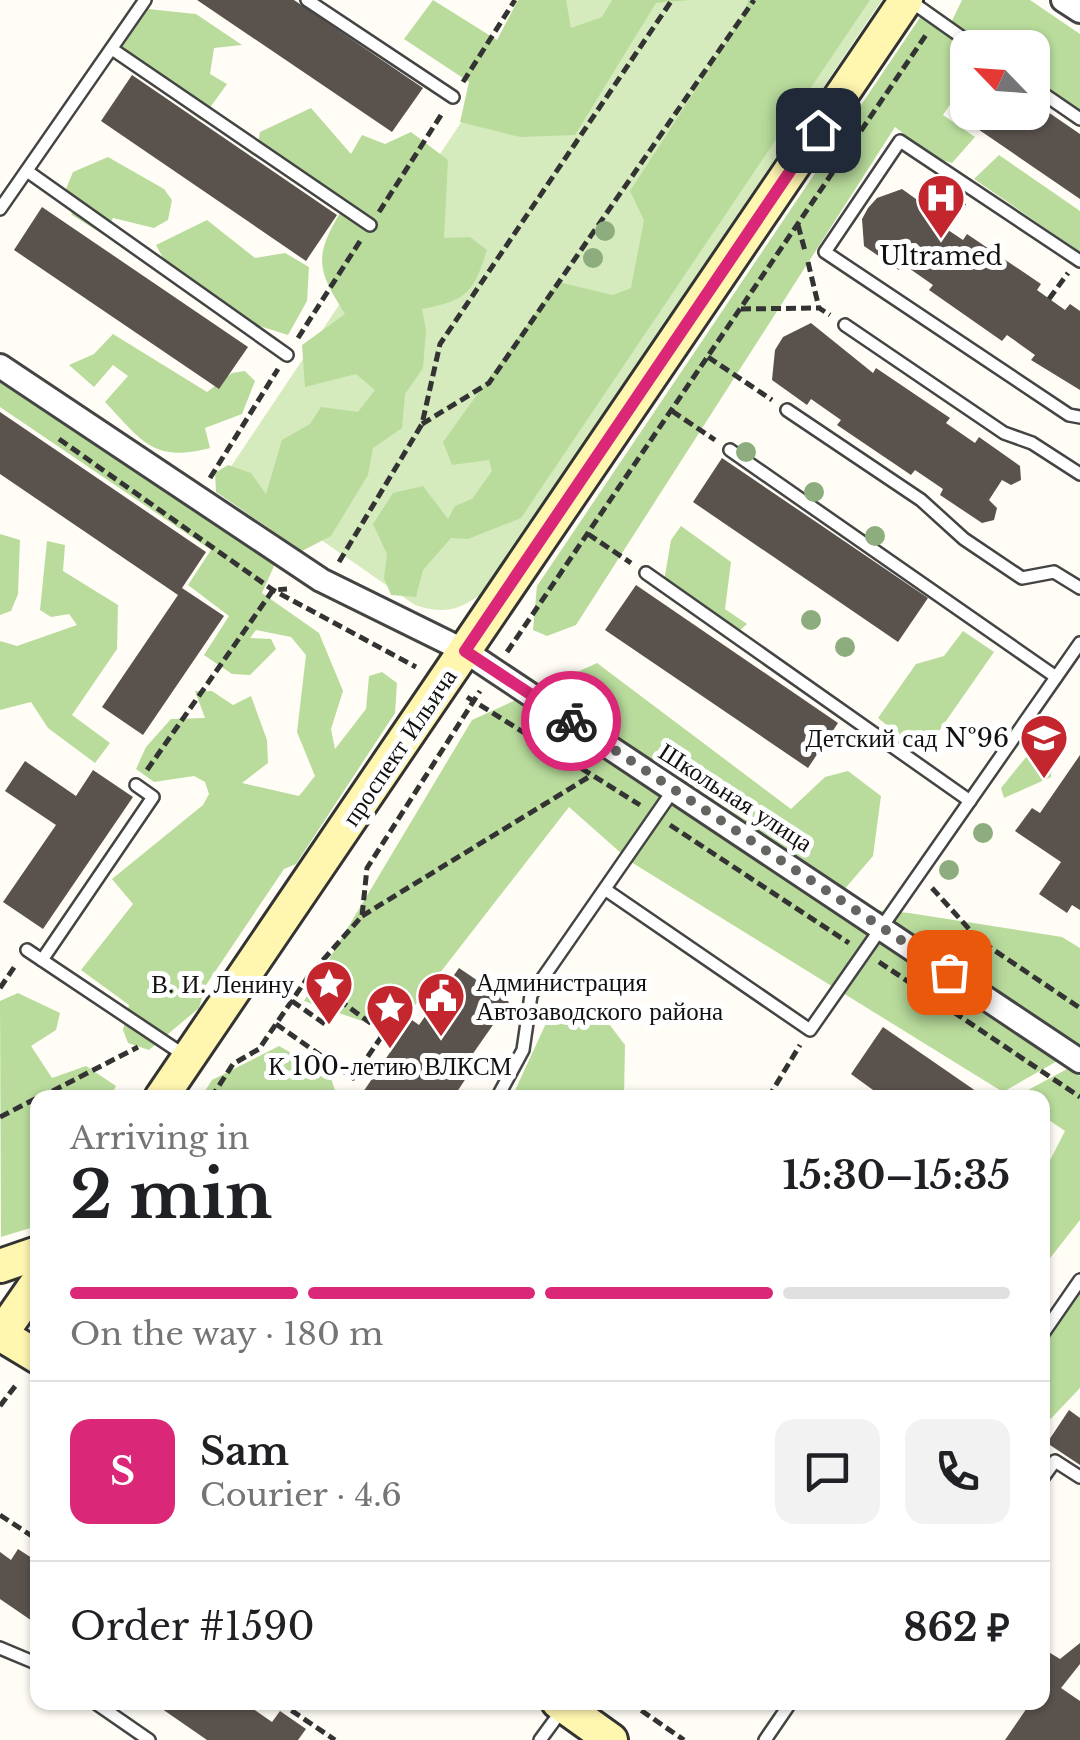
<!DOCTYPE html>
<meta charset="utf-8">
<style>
body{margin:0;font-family:"Libre Baskerville",serif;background:#f2f2f2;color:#202124;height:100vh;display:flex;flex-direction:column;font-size:38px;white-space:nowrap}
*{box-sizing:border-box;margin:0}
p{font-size:32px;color:#757577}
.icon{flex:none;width:55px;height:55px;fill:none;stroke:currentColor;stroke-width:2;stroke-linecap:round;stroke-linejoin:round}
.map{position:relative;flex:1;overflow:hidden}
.details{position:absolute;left:30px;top:1090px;width:1020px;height:620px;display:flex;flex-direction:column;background:#fff;border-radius:20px;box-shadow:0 2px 8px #0004}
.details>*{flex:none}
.needle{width:65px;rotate:295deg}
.fabs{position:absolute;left:950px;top:30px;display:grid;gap:20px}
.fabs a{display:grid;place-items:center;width:100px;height:100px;border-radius:20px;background:#fff;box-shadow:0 2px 8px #0004;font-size:50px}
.pin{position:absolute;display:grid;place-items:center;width:85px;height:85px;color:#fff;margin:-42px;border-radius:20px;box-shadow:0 5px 15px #0006}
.courier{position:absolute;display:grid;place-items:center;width:100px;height:100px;margin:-50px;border:8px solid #db2777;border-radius:50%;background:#fff;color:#222;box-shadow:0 2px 12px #0007}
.head em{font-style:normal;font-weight:800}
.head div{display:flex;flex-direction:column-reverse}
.head{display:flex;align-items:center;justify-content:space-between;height:170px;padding:0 40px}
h1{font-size:65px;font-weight:800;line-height:75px}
.bar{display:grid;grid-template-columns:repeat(4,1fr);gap:15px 10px;align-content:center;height:120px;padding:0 40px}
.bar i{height:12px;border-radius:8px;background:#e0e0e0}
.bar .selected{background:#db2777}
.bar p{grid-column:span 4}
.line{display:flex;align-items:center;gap:25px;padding:0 40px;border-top:2px solid #e0e0e0}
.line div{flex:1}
.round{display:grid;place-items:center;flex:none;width:105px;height:105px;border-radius:20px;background:#f2f2f2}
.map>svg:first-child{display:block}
.green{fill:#d5ebbd}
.forest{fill:#b9dc9c}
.building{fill:#5a524d}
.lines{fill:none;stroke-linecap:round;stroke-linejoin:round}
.lane-casing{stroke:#444;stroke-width:16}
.street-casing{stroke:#444;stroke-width:28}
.secondary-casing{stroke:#333;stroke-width:38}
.path{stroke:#333;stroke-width:5;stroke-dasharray:10 5;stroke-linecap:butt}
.lane{stroke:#fff;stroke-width:11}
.street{stroke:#fff;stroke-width:22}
.secondary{stroke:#fff6b0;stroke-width:32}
.tree{fill:#8dad7f}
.done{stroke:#646461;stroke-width:10;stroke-dasharray:0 18}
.route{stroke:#db2777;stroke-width:12}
.labels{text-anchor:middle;stroke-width:10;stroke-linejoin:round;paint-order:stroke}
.poi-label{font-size:25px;fill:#111;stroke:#fff}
.street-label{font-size:25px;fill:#111;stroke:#fff}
</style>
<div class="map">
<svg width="1080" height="1740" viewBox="0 0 1080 1740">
<rect width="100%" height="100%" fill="#fffdf5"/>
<!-- green -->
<path class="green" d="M543,0H882L483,593C459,610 444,615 415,605L226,474Z"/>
<!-- forest -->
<g class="forest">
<polygon points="433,0 497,40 518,0 566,0 571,28 602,17 612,0 689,0 656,3 575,135 520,137 460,122 469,82 404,39"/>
<polygon points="748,0 870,0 521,518 468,539 451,538 423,570 416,597 391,595 384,578 387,554 373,524 393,493 423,486 448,519 455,506 472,499 492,471 489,460 452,465 443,442 558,282 613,295 631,288 644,220 630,191 745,13"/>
<polygon points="962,0 1030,0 1080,34 1080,126 1033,93 1032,48 968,48 967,80 943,115 975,137 952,163 934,158 895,127 576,625 547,636 533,630 537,586 921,16 947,31"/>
<polygon points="148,9 196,14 242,45 214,48 210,74 227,84 201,120 113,57"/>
<path d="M311,108L351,154L362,135L385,144L411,132L448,160L444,238L470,237L487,250C473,294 467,300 422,309L426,330L423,368L405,394L402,428L373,448L368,475L331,536L302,551L216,492L215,473L228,465L251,473L266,494L282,440L310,424L321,407L358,412L375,390L356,374L305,387L302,345L345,314C318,271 313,258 340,213L256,153L260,132Z"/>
<polygon points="999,155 1080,211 1080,252 974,179"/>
<polygon points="108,157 164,189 172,200 168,220 154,228 113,218 104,235 72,215 66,189 73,172"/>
<polygon points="207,220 255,258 285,253 309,267 307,301 288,335 216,312 178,286 156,245"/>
<path d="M113,334L207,392L232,373L245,371L255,381L242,414L205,428L210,448C153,463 142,441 105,402L128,376L113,365L94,387L69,365L94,354Z"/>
<polygon points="0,368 279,555 262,593 319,633 343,691 331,729 335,749 366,709 369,676 382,672 397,683 395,713 296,864 284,869 206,985 199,1008 149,1050 128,1043 123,1030 129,1005 81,970 133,904 112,879 203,805 209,794 205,782 194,776 154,782 136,769 146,747 171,719 205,718 195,691 212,691 233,705 251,696 267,740 268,763 242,783 299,796 315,776 297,732 306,655 291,637 256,630 250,638 271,639 276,649 250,675 232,674 204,655 229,616 188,585 211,550 0,407"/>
<polygon points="681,526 731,562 725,609 747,624 731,638 662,593 671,540"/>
<polygon points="0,534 20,540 18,594 11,611 0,615"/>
<polygon points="47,541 65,545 63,571 118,605 117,649 72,715 110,743 95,763 48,728 31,702 0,710 0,641 17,646 77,625 69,614 51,617 40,610"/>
<polygon points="963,631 994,652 923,754 878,718 916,664 944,656"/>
<polygon points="597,663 791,809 825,777 848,771 881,796 873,856 830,906 909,913 1062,937 1080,948 1080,1048 1003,1092 631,862 569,807 394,1032 304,1001 472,720"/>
<polygon points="1036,745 1052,755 1051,777 1004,798 1001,788"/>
<polygon points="18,993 60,1013 56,1030 31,1046 52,1078 86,1066 116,1086 110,1097 38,1098 37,1226 1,1237 0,1001"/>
<polygon points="548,1019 609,1024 625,1045 624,1097 512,1097"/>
<polygon points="279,1046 330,1075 337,1097 201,1097 212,1080"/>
<polygon points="1069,1068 1080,1076 1080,1220 1043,1267 1043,1174 1065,1131 1043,1116 1042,1098 1015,1097"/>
<polygon points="1080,1278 1080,1388 1042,1428 1043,1341"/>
</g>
<!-- building -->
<g class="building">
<polygon points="197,0 294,0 423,88 392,132"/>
<polygon points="132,75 337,215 306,261 101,121"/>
<polygon points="968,97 968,112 1032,112 1032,101 1080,134 1080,199 956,114"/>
<polygon points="902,189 937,214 933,220 963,240 967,234 1041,284 1037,290 1065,310 1070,304 1080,311 1080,390 1031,360 1035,355 1007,335 1002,341 929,290 933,285 903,264 899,270 864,246 862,219 868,208 877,198"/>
<polygon points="42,207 248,347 219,389 14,250"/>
<polygon points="811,323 873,373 876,368 950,418 946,423 975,443 979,437 1020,466 1021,480 1011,485 1002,480 989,500 997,508 994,520 982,523 940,495 943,489 915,470 911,475 837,425 841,420 811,399 807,405 772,380 775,350 783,337"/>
<polygon points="0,412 206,552 182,588 224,616 143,735 102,707 178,595 0,474"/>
<polygon points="722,458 928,598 898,642 693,502"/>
<polygon points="636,585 838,723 808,768 605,630"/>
<polygon points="1080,755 1080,910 1072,905 1067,913 1039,894 1061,862 1015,831 1032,808 1040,813"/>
<polygon points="25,761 76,796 93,770 133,797 43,929 3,902 56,825 5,791"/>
<polygon points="459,968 509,1002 465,1065 472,1069 453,1098 359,1098 412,1020 419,1025"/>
<polygon points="883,1027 986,1098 884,1098 851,1074"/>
<polygon points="1069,1410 1080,1418 1080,1465 1047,1443"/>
<polygon points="18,1549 38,1562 38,1625 0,1599 0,1552 11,1560"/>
<polygon points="1080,1643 1080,1664 1061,1688 1080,1701 1080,1740 1005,1740 1031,1702 1042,1702 1042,1648 1060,1659"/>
<polygon points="152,1702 243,1702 272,1722 280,1711 306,1729 298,1740 207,1740"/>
</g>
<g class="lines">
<!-- lane casing -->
<g class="lane-casing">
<g id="lane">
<polyline points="307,0 453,97"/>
<polyline points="909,0 977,48"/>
<polyline points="112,49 370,225"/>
<polyline points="1032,86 1080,119"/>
<polyline points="27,171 287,355"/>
<polyline points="0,209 145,0"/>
<polyline points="1080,261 900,141 825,252 1069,415 1080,417"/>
<polyline points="845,325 1004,433 1032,443 1080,474"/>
<polyline points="787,410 921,500 964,539 1022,578 1054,572 1080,588"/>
<polyline points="730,450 1056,677"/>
<polyline points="646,573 970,801"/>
<polyline points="606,890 810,1030 1080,643"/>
<polyline points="27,950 184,1055"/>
<polyline points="42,960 153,797 136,785"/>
<polyline points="497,1098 523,1050 531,995 674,789"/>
<polyline points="1042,1335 1080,1280"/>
<polyline points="1042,1479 1055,1461 1080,1477"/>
<polyline points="0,1648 38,1664"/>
<polyline points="94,1702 149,1740"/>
<polyline points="540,1740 562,1710"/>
<polyline points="765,1740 791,1702"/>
</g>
</g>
<!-- street casing -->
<g class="street-casing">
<g id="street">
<polyline points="1063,0 1080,11"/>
<polyline points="0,366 321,580 465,651 1080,1061"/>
</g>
</g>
<!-- secondary casing -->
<g class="secondary-casing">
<g id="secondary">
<polyline points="161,1098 906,0"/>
<polyline points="0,1266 38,1253"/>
<polyline points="0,1334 38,1357"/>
<polyline points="0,1336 38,1281"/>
<polyline points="558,1702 611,1740"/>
</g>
</g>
<!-- path -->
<g class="path">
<polyline points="463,82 515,0"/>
<polyline points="379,212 443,112"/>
<polyline points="798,225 805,251"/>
<polyline points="947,229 964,203"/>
<polyline points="808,262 819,308"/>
<polyline points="1049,299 1068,273"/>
<polyline points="741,309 819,308 830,315"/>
<polyline points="298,338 362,238"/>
<polyline points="708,357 772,400"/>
<polyline points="672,411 715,440"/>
<polyline points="422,424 489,383 754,0"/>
<polyline points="59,439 273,590 416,667"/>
<polyline points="210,478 278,369"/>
<polyline points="588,534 631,563"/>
<polyline points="339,562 422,424 440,344 672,0"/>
<polyline points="507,652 928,32"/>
<polyline points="467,697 640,805"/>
<polyline points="147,770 273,590 287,589"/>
<polyline points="670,825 849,943"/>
<polyline points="932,888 979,940 1080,1008"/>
<polyline points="362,916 592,775"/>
<polyline points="879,962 1080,1097"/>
<polyline points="0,988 15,966"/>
<polyline points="292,1001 329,1027"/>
<polyline points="276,1024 353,1078 384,1033 309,978"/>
<polyline points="39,1098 138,1047"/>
<polyline points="211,1098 233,1064 259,1049 308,977 362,916 367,868 480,691"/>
<polyline points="768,1098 800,1045"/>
<polyline points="0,1117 37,1098"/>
<polyline points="0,1406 16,1385"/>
<polyline points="0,1515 38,1540"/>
<polyline points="279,1702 335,1740"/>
<polyline points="629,1702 684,1740"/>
</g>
<!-- lane -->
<use href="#lane" class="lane"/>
<!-- street -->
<use href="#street" class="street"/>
<!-- secondary -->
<use href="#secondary" class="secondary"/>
</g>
<!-- trees -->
<g class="tree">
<circle cx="605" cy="231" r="10"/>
<circle cx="593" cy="258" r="10"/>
<circle cx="746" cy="452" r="10"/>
<circle cx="814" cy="492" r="10"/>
<circle cx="875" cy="536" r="10"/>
<circle cx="811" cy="620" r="10"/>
<circle cx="845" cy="647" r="10"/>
<circle cx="983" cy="833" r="10"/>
<circle cx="949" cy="870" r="10"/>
</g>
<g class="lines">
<!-- done -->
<polyline class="done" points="571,721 949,972"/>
<!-- route -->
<polyline class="route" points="571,721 465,651 818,130"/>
</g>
<!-- icons -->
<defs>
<g id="hospital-pin" transform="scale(2.5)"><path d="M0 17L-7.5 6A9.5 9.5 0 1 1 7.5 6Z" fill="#c4262e" stroke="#fff"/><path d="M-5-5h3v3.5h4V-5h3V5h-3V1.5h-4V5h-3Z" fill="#fff"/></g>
<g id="school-pin" transform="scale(2.5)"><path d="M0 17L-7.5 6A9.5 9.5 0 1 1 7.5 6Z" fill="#c4262e" stroke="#fff"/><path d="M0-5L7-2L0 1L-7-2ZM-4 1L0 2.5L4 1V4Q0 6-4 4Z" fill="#fff"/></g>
<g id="sight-pin" transform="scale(2.5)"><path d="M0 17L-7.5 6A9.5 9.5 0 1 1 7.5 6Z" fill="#c4262e" stroke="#fff"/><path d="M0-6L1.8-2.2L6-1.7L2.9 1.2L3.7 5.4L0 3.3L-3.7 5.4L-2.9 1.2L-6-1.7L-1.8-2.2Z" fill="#fff"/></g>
<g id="civic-pin" transform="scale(2.5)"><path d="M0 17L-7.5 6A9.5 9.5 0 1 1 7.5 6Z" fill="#c4262e" stroke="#fff"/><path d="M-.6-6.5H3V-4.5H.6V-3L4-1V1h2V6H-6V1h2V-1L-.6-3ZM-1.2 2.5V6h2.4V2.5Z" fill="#fff"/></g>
</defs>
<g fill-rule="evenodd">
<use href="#hospital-pin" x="941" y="198"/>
<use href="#school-pin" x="1044" y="738"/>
<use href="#sight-pin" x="329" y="984"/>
<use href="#civic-pin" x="441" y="996"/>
<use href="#sight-pin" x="390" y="1008"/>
</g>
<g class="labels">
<!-- poi labels -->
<g class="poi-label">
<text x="941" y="265">Ultramed</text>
<text x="1009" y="747" text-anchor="end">Детский сад №96</text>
<text x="476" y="991" text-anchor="start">Администрация<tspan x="476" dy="29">Автозаводского района</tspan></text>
<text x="294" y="993" text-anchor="end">В. И. Ленину</text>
<text x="390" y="1075">К 100-летию ВЛКСМ</text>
</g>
<!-- street labels -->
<g class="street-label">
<text transform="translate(399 747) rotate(-56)" y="9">проспект Ильича</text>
<text transform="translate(736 797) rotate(33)" y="9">Школьная улица</text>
</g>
</g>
</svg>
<div class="fabs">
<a><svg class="needle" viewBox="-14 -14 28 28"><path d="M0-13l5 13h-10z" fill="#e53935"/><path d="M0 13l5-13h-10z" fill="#757577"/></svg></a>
</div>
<div class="pin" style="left:949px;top:972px;background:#ea580c"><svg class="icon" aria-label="bag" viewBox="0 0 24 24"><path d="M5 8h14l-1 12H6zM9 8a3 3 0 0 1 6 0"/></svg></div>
<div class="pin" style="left:818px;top:130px;background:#1f2937"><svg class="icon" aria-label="home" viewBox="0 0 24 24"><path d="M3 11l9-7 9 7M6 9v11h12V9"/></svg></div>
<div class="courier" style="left:571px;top:721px"><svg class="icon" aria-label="bike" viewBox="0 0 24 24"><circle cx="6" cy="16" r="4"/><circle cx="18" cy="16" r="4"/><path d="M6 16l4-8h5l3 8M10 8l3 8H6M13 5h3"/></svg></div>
<section class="details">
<div class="head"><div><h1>2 min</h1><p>Arriving in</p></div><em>15:30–15:35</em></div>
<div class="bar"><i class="selected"></i><i class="selected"></i><i class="selected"></i><i></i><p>On the way · 180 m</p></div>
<div class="line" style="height:180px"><b class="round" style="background:#db2777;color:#fff">S</b><div><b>Sam</b><p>Courier · 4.6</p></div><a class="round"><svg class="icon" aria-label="chat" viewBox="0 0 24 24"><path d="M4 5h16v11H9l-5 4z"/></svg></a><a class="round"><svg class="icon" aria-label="phone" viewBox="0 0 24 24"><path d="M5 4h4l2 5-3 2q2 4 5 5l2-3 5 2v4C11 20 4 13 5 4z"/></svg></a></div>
<div class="line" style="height:130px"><div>Order #1590</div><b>862 ₽</b></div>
</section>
</div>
